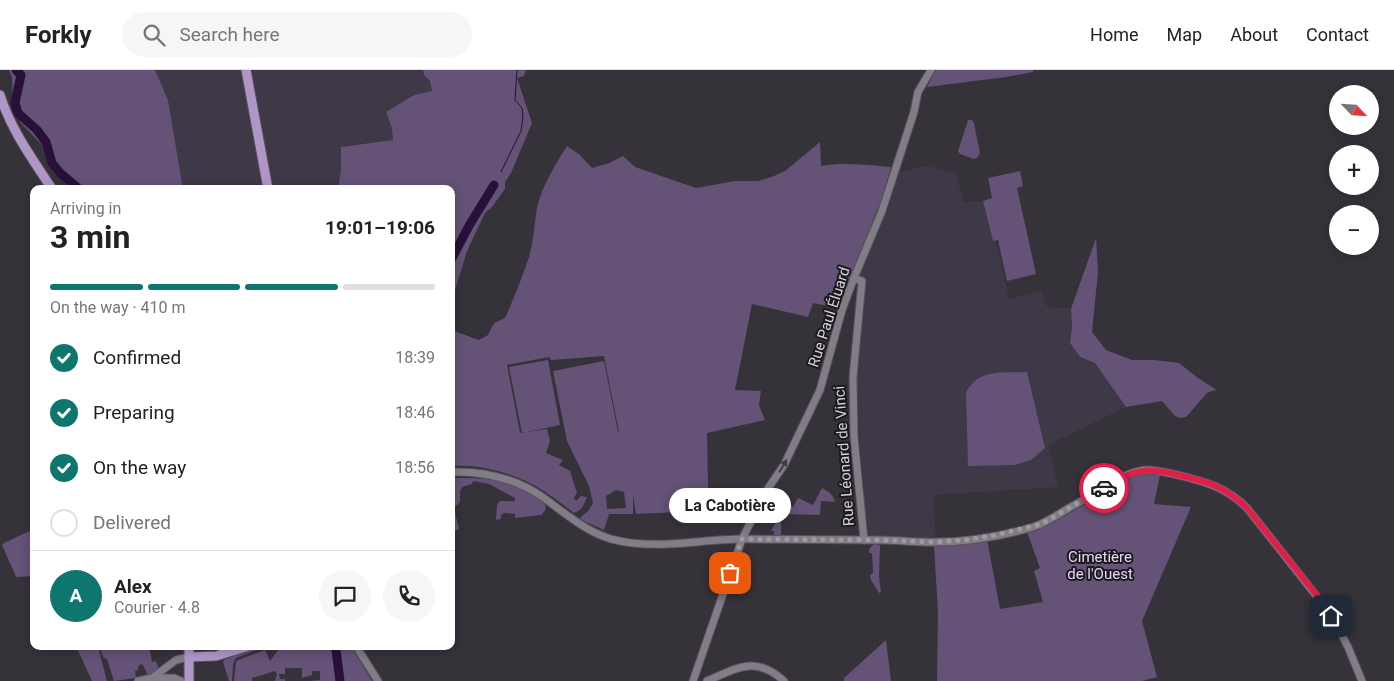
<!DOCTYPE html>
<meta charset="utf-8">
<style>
body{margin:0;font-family:Roboto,sans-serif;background:#f6f6f6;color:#222;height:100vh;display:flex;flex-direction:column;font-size:19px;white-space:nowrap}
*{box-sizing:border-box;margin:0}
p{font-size:16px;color:#767676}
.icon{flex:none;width:28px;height:28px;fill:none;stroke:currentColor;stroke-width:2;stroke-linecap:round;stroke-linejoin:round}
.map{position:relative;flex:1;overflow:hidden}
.details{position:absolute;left:30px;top:115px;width:425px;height:465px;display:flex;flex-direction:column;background:#fff;border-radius:10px;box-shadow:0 2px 12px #0003}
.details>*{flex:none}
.needle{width:32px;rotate:115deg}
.buttons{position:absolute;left:1329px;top:15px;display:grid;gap:10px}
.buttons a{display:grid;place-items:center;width:50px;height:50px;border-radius:50%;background:#fff;box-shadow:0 2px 12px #0003;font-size:25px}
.pin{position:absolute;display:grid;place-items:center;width:42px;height:42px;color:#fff;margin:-21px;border-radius:10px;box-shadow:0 2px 8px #0006}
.courier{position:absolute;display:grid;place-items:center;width:50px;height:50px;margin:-25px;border:4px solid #e11d48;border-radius:50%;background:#fff;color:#222;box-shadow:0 1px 6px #0007}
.bubble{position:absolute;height:35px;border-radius:18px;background:#fff;box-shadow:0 2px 12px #0003;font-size:16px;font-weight:700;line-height:35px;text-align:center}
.head em{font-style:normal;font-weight:700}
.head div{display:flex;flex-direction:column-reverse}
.head{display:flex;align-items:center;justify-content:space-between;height:85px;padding:0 20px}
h1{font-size:32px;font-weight:700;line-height:38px}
.bar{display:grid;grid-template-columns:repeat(4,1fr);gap:8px 5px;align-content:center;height:60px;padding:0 20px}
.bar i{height:6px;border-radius:4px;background:#e0e0e0}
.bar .selected{background:#0f766e}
.bar p{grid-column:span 4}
.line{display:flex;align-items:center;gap:12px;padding:0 20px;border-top:1px solid #e0e0e0}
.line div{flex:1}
.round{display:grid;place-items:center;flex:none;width:52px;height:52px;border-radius:26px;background:#f6f6f6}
ol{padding:0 20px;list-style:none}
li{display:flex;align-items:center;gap:15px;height:55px}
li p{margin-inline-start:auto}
li .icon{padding:5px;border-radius:50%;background:#0f766e;color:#fff;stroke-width:4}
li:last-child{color:#767676}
li i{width:28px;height:28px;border:2px solid #e0e0e0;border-radius:50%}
header{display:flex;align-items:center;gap:30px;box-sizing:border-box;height:70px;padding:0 25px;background:#fff;border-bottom:1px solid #e0e0e0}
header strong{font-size:24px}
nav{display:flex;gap:28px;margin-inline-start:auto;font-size:18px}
.search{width:350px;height:45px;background:#f6f6f6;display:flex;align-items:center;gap:12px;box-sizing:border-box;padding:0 18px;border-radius:28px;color:#767676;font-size:19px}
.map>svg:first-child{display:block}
.built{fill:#3f3846}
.green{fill:#655277;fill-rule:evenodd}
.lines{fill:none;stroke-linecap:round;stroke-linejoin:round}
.stream{stroke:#28103a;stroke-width:1}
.river{stroke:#28103a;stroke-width:9}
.minor-casing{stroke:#545058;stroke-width:9}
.major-casing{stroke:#545058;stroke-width:11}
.minor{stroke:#817c86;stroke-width:7}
.major{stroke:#b096c7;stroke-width:9}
.oneway{fill:#3f3c42}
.done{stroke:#9d9aa0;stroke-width:5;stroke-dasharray:0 9}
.route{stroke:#e11d48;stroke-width:6}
.labels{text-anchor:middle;stroke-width:4;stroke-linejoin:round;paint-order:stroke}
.street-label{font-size:15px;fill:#d5d2d7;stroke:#1c1a1e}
.park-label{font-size:15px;fill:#e6d7f6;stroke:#1c1a1e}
</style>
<header>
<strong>Forkly</strong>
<div class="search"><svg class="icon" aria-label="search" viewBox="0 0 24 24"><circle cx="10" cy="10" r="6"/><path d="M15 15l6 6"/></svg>Search here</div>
<nav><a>Home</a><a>Map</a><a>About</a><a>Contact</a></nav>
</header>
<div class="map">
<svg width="1394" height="611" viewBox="0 0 1394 611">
<rect width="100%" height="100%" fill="#36323a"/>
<!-- built -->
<g class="built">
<polygon points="155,0 423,0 424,5 430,11 432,21 414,25 386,42 392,58 394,70 341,77 341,99 338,119 183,119 168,30"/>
<polygon points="927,96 955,103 964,132 983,131 993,171 996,173 998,179 1009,229 1041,221 1045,234 1048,237 1071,239 1072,257 1070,273 1080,287 1095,293 1126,337 1048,375 1058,417 933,425 936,469 920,468 908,471 875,470 863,461 860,437 864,422 856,312 862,212 854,208 875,167 887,142 899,102"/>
</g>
<!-- green -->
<g class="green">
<polygon points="9,0 155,0 168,30 183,119 71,119 53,102 47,91 42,75 21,53 13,38 12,8"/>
<polygon points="423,0 526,0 524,6 517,8 532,53 511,103 505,112 505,119 492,137 485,143 467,181 453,227 451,230 451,119 338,119 341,99 341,77 393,70 392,58 386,42 414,25 432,21 430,11 424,5"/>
<polygon points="936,0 1033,0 1033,2 1006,7 927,17"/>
<polygon points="968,50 972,50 974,53 980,83 978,87 974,89 960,84 958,81"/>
<path d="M820,72L821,96C844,92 868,95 891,97L881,131L838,238L813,233L808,247L752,234L735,320L761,321L759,335L765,350L707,363L708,417L712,421L711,427L679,429V442L636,444L633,425V444H609L604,460L579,449L589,440L593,433L589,416L567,371L553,301L604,291L618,362H619L604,286L551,290L549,287L507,295L520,363L547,359L550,371L546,383L563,390L559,395L570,401L577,423L574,428L576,431L581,426L587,427C584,435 582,440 574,443C563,435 551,425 539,418C513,403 481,394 451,396V260L479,270L488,265L494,253L505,248C514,228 522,208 529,187C534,171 534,155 537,138C542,116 555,95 567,76L580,85L592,98L609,93L623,86L635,97L696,118L735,111H759L774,106L785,101ZM616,420L624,422L626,438L607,439L606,426Z"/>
<polygon points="1020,101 1023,116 1017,118 1036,204 1007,211 998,170 993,171 983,131 992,128 988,108"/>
<polygon points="1096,168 1098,202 1092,262 1106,280 1132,290 1154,290 1179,293 1198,308 1217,320 1208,322 1186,347 1181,348 1175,346 1162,331 1126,337 1095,293 1080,287 1070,273 1072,257 1071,239"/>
<polygon points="548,290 560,355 522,363 509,297"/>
<path d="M1027,302L1045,378L1031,390L1015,395L968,396L966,323C977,298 1004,303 1027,302Z"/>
<path d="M1143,404L1160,405L1154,434L1191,437L1142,551L1157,607L1142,611H937L938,543L934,475L987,469L1000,539L1043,532L1034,501L1040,498L1027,462C1051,456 1070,443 1091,430L1094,431L1097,430V426L1127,409Z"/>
<path d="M451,408C466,408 481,408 495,410C505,412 541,426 545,435C547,440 544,442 541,445L515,448V444L504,443L501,445V449L496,450L497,435L500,431H515V428L489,414L473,411L472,414L462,417L460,422V432L454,438L459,459L451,463Z"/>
<path d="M822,418C829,422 833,424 835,432L821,431L820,445L785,444L781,451V465H774V461H771L787,433L793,437L798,428L813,435Z"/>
<polygon points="34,459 34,506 16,507 2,475 4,473"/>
<polygon points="874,474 880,475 879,507 881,522 879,523 871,510 870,505 873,503 872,483 869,483 869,479"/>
<polygon points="886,570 891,611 844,611 844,608"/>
<polygon points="76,576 149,576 152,592 156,591 159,599 148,606 143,595 140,594 140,596 138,596 138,600 135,601 136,608 114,611 107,589 103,587 101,580 99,581 107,611 92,611"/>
<polygon points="258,576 264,577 236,588 233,594 232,611 229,611 223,592 226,587"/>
<polygon points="281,576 351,576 372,611 309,611 320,610 320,601 312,601 312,605 302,608 302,598 285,598 285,604 279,604 280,609 285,609 285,611 275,611 277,604 275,601 252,608 252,611 234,611 236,592 238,590 265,580 270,591"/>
</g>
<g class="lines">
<!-- stream -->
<polyline class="stream" points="501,102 521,61 523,46 522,38 515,30 517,0"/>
<!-- river -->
<g class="river">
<polyline points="16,0 21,5 15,33 18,43 37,60 46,72 52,93 60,103 79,119"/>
<polyline points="451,190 470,154 494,115"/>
<polyline points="334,576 336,580 340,611"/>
</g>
<!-- minor casing -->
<g class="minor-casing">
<g id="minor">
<polyline points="854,208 862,211 853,307 854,366 864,470"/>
<path d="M451,402C484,401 517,409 544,428C566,444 585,461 611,469C655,481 699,469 743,469C788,469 834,470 879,470C898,470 917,473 936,472C967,472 1002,466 1033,457C1046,453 1057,445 1069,438C1087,428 1104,418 1121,407C1130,404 1138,400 1147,400C1158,400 1168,403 1178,405C1206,412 1226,417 1247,438L1326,538L1335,552L1348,577L1362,611"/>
<polyline points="356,576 378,611"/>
<polyline points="152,608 174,608 181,611"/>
<polyline points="138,611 152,608 176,590 189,587"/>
<polyline points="693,611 742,469 767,420 784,395 820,320 842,240 854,208 882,141 914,42 918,22 931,0"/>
<path d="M707,611C737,598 756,585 784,611"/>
</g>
</g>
<!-- major casing -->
<g class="major-casing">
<g id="major">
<polyline points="246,0 268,119"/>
<path d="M0,25C11,60 32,88 52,119"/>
<polyline points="189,576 189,611"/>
<polyline points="189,587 216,586 249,576"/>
</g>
</g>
<!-- minor -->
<use href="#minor" class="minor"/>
<!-- major -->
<use href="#major" class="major"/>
</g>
<!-- one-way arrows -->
<defs><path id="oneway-solid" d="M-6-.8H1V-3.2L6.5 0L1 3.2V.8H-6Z" transform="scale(1.25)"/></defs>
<use class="oneway" href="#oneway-solid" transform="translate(783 396) rotate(-59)"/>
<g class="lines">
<!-- done -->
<polyline class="done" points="730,503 742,469 877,470 936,472 965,470 996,465 1041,454 1104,418"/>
<!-- route -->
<path class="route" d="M1104,418C1117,410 1128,403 1143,401C1153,399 1164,402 1174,404C1204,411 1224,415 1247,438L1323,533L1331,546"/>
</g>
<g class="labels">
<!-- street labels -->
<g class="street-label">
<text transform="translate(829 247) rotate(-72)" y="5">Rue Paul Éluard</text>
<text transform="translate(844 386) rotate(-94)" y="5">Rue Léonard de Vinci</text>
</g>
<!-- park labels -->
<g class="park-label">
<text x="1100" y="492">Cimetière<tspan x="1100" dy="17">de l'Ouest</tspan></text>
</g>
</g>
</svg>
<div class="buttons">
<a><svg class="needle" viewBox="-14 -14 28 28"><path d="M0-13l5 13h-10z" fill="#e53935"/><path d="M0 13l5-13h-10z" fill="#767676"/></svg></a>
<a>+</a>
<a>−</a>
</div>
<div class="pin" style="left:730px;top:503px;background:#ea580c"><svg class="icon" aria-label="bag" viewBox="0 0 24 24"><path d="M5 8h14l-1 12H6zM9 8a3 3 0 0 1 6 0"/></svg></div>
<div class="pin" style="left:1331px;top:546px;background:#1f2937"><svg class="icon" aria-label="home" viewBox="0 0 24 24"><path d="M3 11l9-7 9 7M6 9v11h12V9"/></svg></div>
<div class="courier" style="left:1104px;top:418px"><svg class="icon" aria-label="car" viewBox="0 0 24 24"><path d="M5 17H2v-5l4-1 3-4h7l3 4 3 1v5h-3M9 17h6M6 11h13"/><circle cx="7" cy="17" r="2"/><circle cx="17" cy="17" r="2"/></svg></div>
<div class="bubble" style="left:669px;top:418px;width:122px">La Cabotière</div>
<section class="details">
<div class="head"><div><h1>3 min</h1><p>Arriving in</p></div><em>19:01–19:06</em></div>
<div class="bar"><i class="selected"></i><i class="selected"></i><i class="selected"></i><i></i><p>On the way · 410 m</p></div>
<ol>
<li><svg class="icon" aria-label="check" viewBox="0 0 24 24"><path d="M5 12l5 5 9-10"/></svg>Confirmed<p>18:39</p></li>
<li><svg class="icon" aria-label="check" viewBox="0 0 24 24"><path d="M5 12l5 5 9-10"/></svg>Preparing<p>18:46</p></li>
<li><svg class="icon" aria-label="check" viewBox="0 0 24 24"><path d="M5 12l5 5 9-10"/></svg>On the way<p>18:56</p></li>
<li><i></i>Delivered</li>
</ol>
<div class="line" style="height:90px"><b class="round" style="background:#0f766e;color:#fff">A</b><div><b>Alex</b><p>Courier · 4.8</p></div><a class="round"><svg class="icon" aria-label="chat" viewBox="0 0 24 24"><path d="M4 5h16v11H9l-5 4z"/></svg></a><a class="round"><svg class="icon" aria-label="phone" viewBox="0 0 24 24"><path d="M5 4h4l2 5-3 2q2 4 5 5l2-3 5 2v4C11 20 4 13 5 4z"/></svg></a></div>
</section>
</div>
